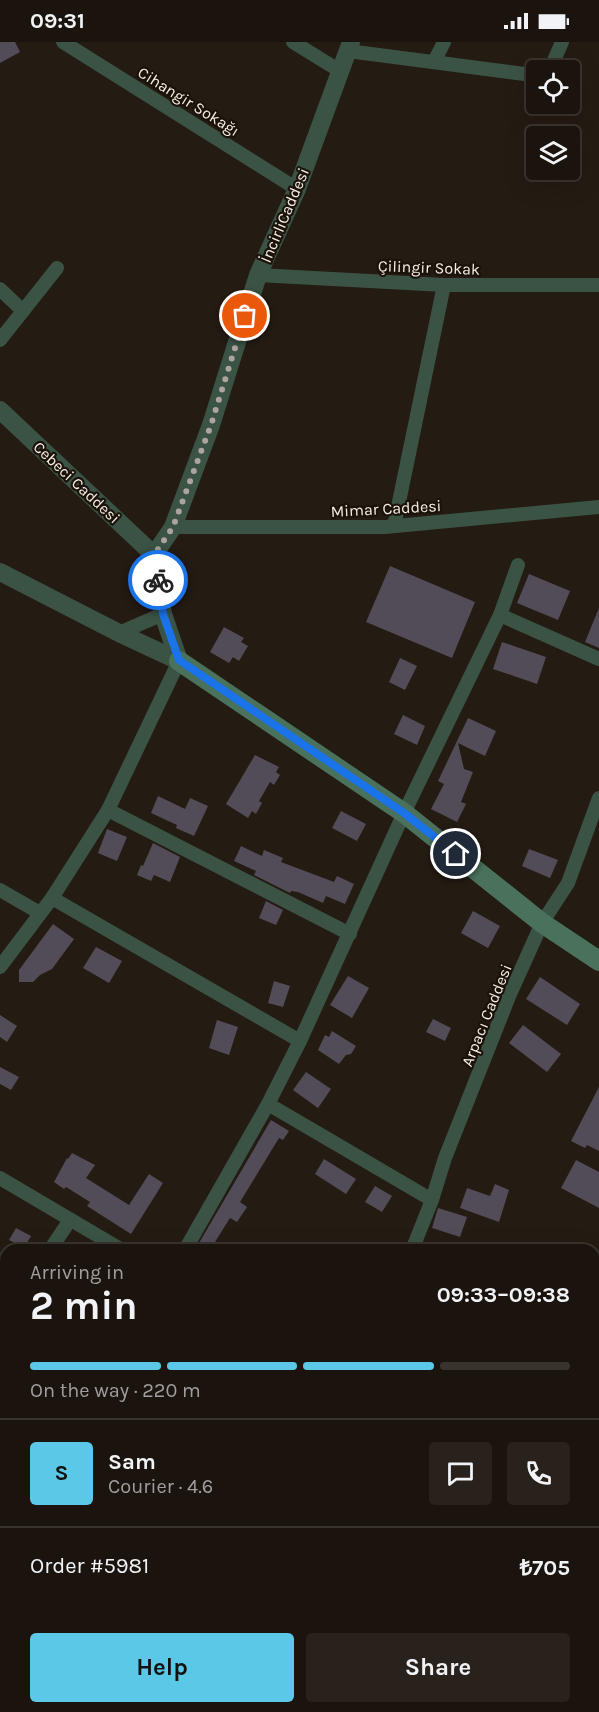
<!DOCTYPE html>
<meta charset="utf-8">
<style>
body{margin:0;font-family:Karla,sans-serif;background:#28211c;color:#f1f3f6;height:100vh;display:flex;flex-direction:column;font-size:22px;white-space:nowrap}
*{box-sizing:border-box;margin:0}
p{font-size:20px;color:#a09e9e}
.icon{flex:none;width:33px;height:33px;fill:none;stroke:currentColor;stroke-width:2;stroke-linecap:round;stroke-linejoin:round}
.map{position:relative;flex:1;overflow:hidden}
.drawer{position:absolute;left:0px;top:1202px;width:600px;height:470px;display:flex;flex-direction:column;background:#1b140e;border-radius:18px 18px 0 0;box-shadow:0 6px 24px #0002,0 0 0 2px #39332e}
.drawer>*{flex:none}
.controls{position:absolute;left:526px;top:18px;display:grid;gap:12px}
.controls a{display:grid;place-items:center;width:54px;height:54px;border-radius:6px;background:#1b140e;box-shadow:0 6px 24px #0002,0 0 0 2px #39332e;font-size:30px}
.pin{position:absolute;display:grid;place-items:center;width:51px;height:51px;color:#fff;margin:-26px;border:3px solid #fff;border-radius:50%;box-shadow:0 2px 6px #0007}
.courier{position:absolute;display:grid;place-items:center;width:60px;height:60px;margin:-30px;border:4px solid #1a73e8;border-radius:50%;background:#fff;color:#222;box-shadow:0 2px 8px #0007}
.summary em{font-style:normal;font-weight:700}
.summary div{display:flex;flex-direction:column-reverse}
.summary{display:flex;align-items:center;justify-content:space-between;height:102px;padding:0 30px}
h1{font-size:39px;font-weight:700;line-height:45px}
.bar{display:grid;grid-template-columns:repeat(4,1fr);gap:9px 6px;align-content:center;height:72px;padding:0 30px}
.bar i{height:8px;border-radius:4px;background:#39332e}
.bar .current{background:#5bc8e7}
.bar p{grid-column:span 4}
.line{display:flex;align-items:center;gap:15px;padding:0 30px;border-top:2px solid #39332e}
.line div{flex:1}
.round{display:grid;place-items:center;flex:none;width:63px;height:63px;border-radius:6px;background:#28211c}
.primary-button{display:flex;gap:12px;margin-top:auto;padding:12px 30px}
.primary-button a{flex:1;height:69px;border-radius:6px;background:#5bc8e7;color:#111;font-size:24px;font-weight:700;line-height:69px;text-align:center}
.primary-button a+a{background:#28211c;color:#f1f3f6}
.status{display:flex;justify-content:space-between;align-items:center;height:42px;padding:0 30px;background:#1b140e;direction:ltr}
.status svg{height:16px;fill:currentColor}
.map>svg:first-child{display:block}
.building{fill:#524c58}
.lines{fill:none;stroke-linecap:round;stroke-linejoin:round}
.minor{stroke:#3b5345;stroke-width:14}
.tertiary{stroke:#3b5345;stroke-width:18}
.secondary{stroke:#49715b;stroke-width:20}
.done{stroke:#aca49d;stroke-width:6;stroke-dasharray:0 10.8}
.route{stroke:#1a73e8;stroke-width:8}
.labels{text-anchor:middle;stroke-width:4.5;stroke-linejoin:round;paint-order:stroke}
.street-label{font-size:16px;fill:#f5eee8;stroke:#1b120a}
</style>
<div class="status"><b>09:31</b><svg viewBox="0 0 49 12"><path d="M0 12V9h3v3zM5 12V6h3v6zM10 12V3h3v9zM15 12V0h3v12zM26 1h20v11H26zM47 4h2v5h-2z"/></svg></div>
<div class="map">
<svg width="599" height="1670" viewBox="0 0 599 1670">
<rect width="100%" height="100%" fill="#241b13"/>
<!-- building -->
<g class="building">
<polygon points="0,0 15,0 20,10 0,21"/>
<polygon points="390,524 475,560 452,616 366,580"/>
<polygon points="529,532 570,549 558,578 517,561"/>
<polygon points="599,566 599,606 585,600"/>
<polygon points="224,585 244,596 241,600 248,604 239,619 233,615 229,621 210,610"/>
<polygon points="502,600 546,615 537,642 493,627"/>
<polygon points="400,616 417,624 405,648 389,640"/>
<polygon points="403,673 425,684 417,703 394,692"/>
<polygon points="468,676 496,689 485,714 458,701 464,727 473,730 461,760 466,762 457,780 431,767 444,742 438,739"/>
<polygon points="255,713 279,725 276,730 280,733 274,743 270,740 259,759 262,761 256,772 252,769 248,776 226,762"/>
<polygon points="158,754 185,767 190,756 208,764 194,794 176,786 177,783 151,771"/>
<polygon points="341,769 366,782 357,799 332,786"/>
<polygon points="107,787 127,795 117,819 98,811"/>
<polygon points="153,801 180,815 170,840 154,833 151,839 137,833 141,823 143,824"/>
<polygon points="241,804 262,814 264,808 283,816 281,820 334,840 337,834 354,842 345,862 326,854 323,861 298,850 291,849 290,851 254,833 256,829 234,819"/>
<polygon points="529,807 558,818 550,836 522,824"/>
<polygon points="266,859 283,868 276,883 259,876"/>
<polygon points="473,869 500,884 488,906 461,891"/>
<polygon points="53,882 74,897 52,927 40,933 33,940 19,940 19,928"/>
<polygon points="96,905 122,919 109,941 83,926"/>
<polygon points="348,934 369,946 352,976 330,963"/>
<polygon points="540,935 580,962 567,983 526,957"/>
<polygon points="274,939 290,944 283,965 268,961"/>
<polygon points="0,973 17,984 7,1000 0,995"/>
<polygon points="433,977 451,986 445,999 426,990"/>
<polygon points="217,978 238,985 229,1013 209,1006"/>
<polygon points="523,983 561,1012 547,1030 509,1001"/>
<polygon points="332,989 356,1004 351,1012 346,1013 339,1022 318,1008 325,993 329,995"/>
<polygon points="0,1025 19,1035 11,1048 0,1042"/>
<polygon points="306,1030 331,1047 318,1066 293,1048"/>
<polygon points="599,1045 599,1109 587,1103 585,1106 571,1099"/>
<polygon points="271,1078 289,1089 283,1098 279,1096 240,1160 247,1165 237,1180 230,1176 210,1208 199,1201"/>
<polygon points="72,1111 95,1123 86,1136 129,1163 149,1132 163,1141 131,1192 87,1164 90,1160 66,1145 64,1147 54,1140 67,1116 68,1117"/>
<polygon points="324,1117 356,1137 346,1152 315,1132"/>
<polygon points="576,1118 599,1130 599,1166 561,1146"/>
<polygon points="495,1142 509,1148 499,1180 460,1166 467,1146 490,1154"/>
<polygon points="375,1144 392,1154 382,1170 365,1160"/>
<polygon points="438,1166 467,1175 460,1195 432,1186"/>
<polygon points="16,1186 31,1194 24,1206 9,1198"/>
</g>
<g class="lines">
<!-- minor -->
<g class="minor">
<polyline points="63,0 297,147"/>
<polyline points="293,0 340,29"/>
<polyline points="348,9 532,33 537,31"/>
<polyline points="434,20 444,0"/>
<polyline points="545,28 552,23 562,0"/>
<polyline points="258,233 444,243 599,243"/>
<polyline points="0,247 23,269"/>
<polyline points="0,298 57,226"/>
<polyline points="394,484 444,243"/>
<polyline points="173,485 385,485 599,465"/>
<polyline points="500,573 599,617"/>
<polyline points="119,591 163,572"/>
<polyline points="179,619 108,768 350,892"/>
<polyline points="108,768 52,856 300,999 404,771 500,573 518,523"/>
<polyline points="0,848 40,871"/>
<polyline points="0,925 52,856"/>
<polyline points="300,999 268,1062 432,1158"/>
<polyline points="0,1136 122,1208"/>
<polyline points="50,1208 70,1178"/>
<polyline points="185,1208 268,1062"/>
<polyline points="412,1208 432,1158 445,1116 510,952 542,881 568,841 599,756"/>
<polyline points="0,1283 6,1274"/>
<polyline points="594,1342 599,1332"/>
<polyline points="0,1626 6,1630"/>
<polyline points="594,1664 599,1657"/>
<polyline points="53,1665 60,1670"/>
<polyline points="433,1665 441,1670"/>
<polyline points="87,1670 91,1665"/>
<polyline points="402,1670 405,1665"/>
</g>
<!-- tertiary -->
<g class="tertiary">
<polyline points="0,368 154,513"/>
<polyline points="154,513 173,485 211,383 258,233 297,147 351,0"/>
<polyline points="154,513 163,572 179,619"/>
<polyline points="0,530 119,591 179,619"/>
</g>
<!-- secondary -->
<polyline class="secondary" points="179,619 404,771 542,881 599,919"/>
</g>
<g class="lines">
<!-- done -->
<polyline class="done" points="158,538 154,513 173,485 211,383 245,274"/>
<!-- route -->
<polyline class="route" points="158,538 163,572 179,618 404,771 456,812"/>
</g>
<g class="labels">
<!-- street labels -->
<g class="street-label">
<text transform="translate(189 59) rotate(32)" y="6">Cihangir Sokağı</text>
<text transform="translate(284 173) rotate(-67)" y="6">İncirliCaddesi</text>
<text transform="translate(429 225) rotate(2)" y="6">Çilingir Sokak</text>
<text transform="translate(77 440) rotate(43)" y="6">Cebeci Caddesi</text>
<text transform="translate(386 466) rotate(-3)" y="6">Mimar Caddesi</text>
<text transform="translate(486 973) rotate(-68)" y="6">Arpacı Caddesi</text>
</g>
</g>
</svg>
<div class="controls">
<a><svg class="icon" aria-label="locate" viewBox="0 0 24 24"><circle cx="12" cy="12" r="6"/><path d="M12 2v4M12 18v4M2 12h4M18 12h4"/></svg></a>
<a><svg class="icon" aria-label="layers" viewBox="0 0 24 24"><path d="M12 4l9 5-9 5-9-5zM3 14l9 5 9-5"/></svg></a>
</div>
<div class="pin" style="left:245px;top:274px;background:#ea580c"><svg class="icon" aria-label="bag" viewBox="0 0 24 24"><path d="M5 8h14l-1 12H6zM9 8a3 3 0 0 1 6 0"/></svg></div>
<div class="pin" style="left:456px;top:812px;background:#1f2937"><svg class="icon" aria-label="home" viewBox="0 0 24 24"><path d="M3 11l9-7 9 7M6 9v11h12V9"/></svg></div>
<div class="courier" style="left:158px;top:538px"><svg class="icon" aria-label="bike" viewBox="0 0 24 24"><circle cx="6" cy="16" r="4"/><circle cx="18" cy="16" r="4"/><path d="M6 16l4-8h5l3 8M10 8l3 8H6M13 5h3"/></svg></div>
<section class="drawer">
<div class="summary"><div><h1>2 min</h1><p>Arriving in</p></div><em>09:33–09:38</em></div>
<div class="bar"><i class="current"></i><i class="current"></i><i class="current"></i><i></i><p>On the way · 220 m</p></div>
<div class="line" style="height:108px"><b class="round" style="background:#5bc8e7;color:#111">S</b><div><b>Sam</b><p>Courier · 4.6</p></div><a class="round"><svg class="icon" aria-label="chat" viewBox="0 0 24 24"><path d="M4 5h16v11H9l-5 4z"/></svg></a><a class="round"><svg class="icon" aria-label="phone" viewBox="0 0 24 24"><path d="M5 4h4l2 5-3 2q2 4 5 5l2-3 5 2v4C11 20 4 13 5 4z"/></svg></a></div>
<div class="line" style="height:78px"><div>Order #5981</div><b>₺705</b></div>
<div class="primary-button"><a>Help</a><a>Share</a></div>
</section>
</div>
